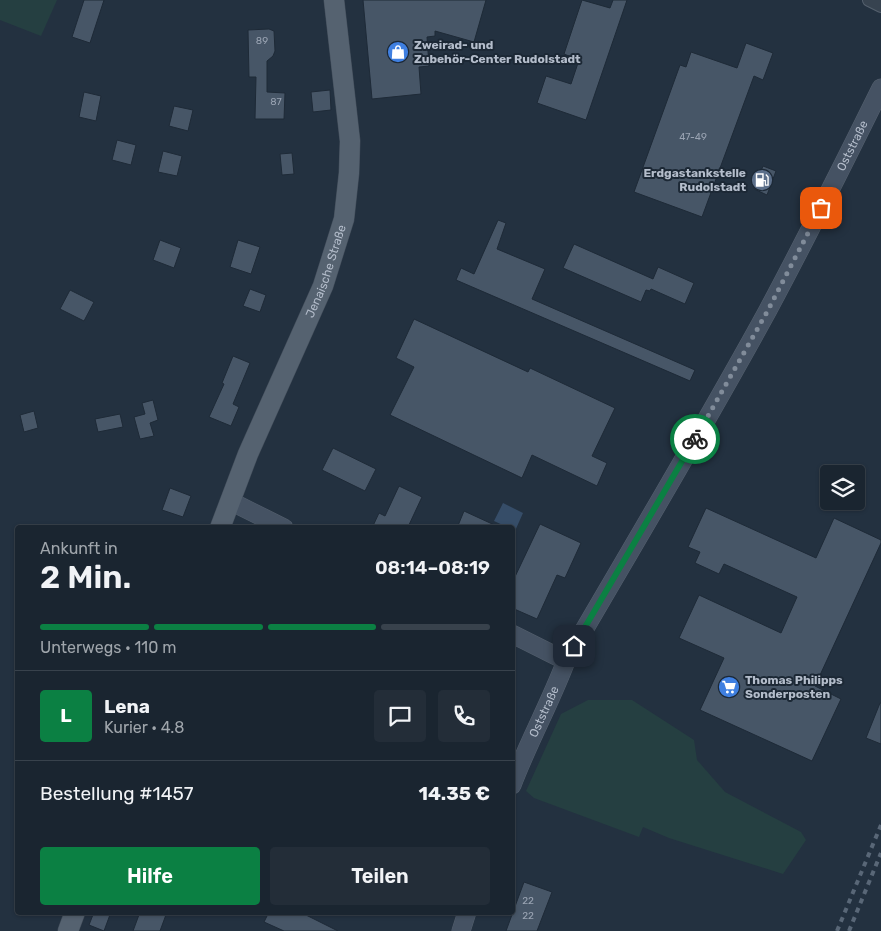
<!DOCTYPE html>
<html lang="de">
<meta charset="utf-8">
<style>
body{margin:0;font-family:Rubik,sans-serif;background:#232d38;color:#f1f3f6;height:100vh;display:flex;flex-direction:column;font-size:19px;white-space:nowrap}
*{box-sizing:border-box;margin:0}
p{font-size:16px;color:#9fa5ab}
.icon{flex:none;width:28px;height:28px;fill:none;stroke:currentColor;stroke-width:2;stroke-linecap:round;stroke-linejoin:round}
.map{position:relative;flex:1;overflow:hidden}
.side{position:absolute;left:15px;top:525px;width:500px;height:390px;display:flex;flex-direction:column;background:#1a2530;border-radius:5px;box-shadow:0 1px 4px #0004,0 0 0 1px #38424c}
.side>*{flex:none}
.tools{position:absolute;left:820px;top:465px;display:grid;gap:10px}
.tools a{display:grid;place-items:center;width:45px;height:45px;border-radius:5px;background:#1a2530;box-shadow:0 1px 4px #0004,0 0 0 1px #38424c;font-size:25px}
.pin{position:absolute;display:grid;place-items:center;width:42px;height:42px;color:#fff;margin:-21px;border-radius:10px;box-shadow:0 2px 8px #0006}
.courier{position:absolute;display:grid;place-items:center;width:50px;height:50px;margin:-25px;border:4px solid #0b8043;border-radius:50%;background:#fff;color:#222;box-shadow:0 1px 6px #0007}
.head em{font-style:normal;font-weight:600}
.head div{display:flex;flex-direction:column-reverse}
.head{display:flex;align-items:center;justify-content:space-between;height:85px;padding:0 25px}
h1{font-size:32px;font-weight:600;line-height:38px}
.bar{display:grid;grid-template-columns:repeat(4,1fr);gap:8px 5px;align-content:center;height:60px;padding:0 25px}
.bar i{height:6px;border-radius:4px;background:#38424c}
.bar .on{background:#0b8043}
.bar p{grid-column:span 4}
.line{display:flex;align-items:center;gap:12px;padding:0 25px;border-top:1px solid #38424c}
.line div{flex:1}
.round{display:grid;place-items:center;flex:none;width:52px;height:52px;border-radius:5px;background:#232d38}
.cta{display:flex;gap:10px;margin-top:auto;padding:10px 25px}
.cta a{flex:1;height:58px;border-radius:5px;background:#0b8043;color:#fff;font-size:20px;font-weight:600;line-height:58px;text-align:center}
.cta a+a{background:#232d38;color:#f1f3f6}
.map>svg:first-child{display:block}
.green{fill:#253f41}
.water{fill:#364d68}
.building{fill:#475667;stroke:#1e2a37}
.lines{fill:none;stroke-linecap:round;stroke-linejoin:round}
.street-casing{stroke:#55606e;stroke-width:14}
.secondary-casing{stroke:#55606e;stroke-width:19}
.primary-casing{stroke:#414c59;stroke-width:21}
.street{stroke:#374350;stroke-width:12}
.secondary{stroke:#455263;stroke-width:18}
.primary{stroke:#556270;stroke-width:20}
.rail{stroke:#596777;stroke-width:4;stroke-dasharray:5 5;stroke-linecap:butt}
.done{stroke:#818c9a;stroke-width:5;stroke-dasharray:0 9}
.route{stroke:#0b8043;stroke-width:6}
.labels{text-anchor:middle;stroke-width:4;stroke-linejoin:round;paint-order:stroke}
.number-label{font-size:10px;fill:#99a3b2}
.poi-label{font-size:12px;font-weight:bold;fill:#b4bdcb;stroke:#1c2835;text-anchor:start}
.street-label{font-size:12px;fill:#b4bdcb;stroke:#1c2835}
</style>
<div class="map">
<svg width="881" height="931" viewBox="0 0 881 931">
<rect width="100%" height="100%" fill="#233140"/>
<!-- green -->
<g class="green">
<polygon points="0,0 57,0 41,36 0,20"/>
<polygon points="588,700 632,700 694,740 697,760 725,792 801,832 806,840 783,874 669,838 643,827 639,837 534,798 526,791 561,714"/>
</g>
<!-- water -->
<polygon class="water" points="503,503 523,513 515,531 513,530 512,528 507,527 494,521"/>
<!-- building -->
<g class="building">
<polygon points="84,0 104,0 90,43 72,37"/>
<polygon points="363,0 486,0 474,42 435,31 435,36 427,37 429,66 419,67 421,94 372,99"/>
<polygon points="582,0 610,8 613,0 627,0 586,120 537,103 546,76 571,84 579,60 564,54"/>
<polygon points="269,29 274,31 275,51 273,56 267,61 267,92 285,93 284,119 255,119 256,77 249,77 248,30"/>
<polygon points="746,43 773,53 763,80 754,76 702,217 634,192 680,65 686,67 691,52 737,68"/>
<polygon points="330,90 331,110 313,112 311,92"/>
<polygon points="84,92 101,96 96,121 79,117"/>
<polygon points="174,106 193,110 188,131 169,126"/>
<polygon points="117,140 136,145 131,165 112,160"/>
<polygon points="163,151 182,156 177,176 158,172"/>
<polygon points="292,153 294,174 282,175 280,154"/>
<polygon points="763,166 776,171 767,195 754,189"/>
<polygon points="498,220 506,223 497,249 545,269 532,299 695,370 690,381 456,280 461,268 474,274"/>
<polygon points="160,240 181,248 174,268 153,260"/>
<polygon points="238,240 260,247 251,274 230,267"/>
<polygon points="574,244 653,279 658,267 694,283 685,304 651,289 650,291 646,290 641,302 563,268"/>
<polygon points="250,289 266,295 260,312 243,306"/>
<polygon points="70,290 94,302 84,321 60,309"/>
<polygon points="414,319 528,372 530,368 615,408 592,456 607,463 597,486 532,455 522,478 390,415 414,367 396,358"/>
<polygon points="233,356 250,363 233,404 239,407 231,426 209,417 224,384 222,383"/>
<polygon points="153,400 158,420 150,423 154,436 140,439 134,417 145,414 142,403"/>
<polygon points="34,411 38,428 24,432 20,415"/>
<polygon points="120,414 123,427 98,432 95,419"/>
<polygon points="333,448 376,469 365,491 322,470"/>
<polygon points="399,486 422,497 408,527 409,528 372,528 379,513 385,516"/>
<polygon points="170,488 191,496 183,517 162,510"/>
<polygon points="706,508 816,558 834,518 881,540 881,543 815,686 841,699 812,761 700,710 724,658 679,638 699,595 781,633 797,597 724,564 719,574 695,563 700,552 688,547"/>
<polygon points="464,511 501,528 457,528"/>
<polygon points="540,524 581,543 565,578 557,575 537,619 512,608 512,583"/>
<polygon points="880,703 881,703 881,744 866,738"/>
<polygon points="524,882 552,892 537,931 506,931"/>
<polygon points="94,912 111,912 104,931 89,925"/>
<polygon points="140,912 167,912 160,931 133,931"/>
<polygon points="269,912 300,912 338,931 284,931 264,922"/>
</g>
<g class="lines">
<!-- street casing -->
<g class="street-casing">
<polyline id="street" points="869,0 881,6"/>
</g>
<!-- secondary casing -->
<g class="secondary-casing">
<g id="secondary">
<polyline points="230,501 284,528"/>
<polyline points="512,634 566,661"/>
<path id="s1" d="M512,785C528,743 550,703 566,661C634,544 703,429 768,310C807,237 844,163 881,88"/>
<polyline points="461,931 467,912"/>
</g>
</g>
<!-- primary casing -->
<g class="primary-casing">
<g id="primary">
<path id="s2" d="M220,528L248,454L323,286L344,219L349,173L350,141L334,0"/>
<polyline points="68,931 75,912"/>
</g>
</g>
<!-- street -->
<use href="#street" class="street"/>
<!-- secondary -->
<use href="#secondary" class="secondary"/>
<!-- primary -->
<use href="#primary" class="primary"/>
<!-- rail -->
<g class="rail">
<polyline points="837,931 881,825"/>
<polyline points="849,931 881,853"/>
</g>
</g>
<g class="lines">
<!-- done -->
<polyline class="done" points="695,439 767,312 821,208"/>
<!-- route -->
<polyline class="route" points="574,646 695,439"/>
</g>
<!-- icons -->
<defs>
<g id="shop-disc" transform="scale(1.125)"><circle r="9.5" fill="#3f7fe0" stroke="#1c2835"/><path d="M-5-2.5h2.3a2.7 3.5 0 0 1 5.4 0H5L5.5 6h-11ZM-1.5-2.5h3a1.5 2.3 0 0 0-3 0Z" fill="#fff"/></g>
<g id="fuel-disc" transform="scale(1.125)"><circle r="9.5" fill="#5c6f8a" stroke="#1c2835"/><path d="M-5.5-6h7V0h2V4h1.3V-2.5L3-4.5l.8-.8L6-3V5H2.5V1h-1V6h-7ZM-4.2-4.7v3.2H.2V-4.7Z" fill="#fff"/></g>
<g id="supermarket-disc" transform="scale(1.125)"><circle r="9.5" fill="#3f7fe0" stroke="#1c2835"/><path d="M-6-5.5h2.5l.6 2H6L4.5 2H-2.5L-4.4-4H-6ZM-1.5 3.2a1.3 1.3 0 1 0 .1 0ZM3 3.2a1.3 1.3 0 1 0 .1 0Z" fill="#fff"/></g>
</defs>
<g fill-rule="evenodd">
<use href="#shop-disc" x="398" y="52"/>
<use href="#fuel-disc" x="762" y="180"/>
<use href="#supermarket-disc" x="729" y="687"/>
</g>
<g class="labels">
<!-- number labels -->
<g class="number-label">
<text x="262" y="44">89</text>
<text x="276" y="105">87</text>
<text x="693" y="140">47-49</text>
<text x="528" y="904">22</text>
<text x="528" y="919">22</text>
</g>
<!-- poi labels -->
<g class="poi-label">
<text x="414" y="49">Zweirad- und<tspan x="414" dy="14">Zubehör-Center Rudolstadt</tspan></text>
<text x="746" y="177" text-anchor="end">Erdgastankstelle<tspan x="746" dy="14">Rudolstadt</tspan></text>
<text x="745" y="684">Thomas Philipps<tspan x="745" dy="14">Sonderposten</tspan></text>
</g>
<!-- street labels -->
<g class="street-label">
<text dy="4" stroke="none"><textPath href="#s1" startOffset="725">Oststraße</textPath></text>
<text dy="4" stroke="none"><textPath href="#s2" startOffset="278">Jenaische Straße</textPath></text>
<text dy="4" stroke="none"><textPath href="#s1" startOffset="80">Oststraße</textPath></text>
</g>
</g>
</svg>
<div class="tools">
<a><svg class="icon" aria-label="layers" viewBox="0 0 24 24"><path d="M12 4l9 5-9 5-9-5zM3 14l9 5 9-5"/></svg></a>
</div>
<div class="pin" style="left:821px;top:208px;background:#ea580c"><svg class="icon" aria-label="bag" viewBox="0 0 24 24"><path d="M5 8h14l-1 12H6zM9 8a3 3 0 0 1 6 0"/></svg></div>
<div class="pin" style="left:574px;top:646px;background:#1f2937"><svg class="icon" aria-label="home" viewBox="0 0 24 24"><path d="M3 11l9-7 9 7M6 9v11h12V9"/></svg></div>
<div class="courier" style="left:695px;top:439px"><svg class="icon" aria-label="bike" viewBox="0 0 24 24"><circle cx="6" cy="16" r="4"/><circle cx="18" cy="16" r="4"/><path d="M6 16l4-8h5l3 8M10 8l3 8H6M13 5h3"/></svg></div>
<section class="side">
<div class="head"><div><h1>2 Min.</h1><p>Ankunft in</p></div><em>08:14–08:19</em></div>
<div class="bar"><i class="on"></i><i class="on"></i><i class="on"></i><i></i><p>Unterwegs · 110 m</p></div>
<div class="line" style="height:90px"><b class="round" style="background:#0b8043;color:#fff">L</b><div><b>Lena</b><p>Kurier · 4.8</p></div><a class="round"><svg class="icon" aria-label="chat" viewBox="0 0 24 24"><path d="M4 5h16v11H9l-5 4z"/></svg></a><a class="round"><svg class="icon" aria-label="phone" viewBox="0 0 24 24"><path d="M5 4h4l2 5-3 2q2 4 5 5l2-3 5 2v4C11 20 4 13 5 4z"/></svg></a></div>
<div class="line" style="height:65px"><div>Bestellung #1457</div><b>14.35 €</b></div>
<div class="cta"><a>Hilfe</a><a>Teilen</a></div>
</section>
</div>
